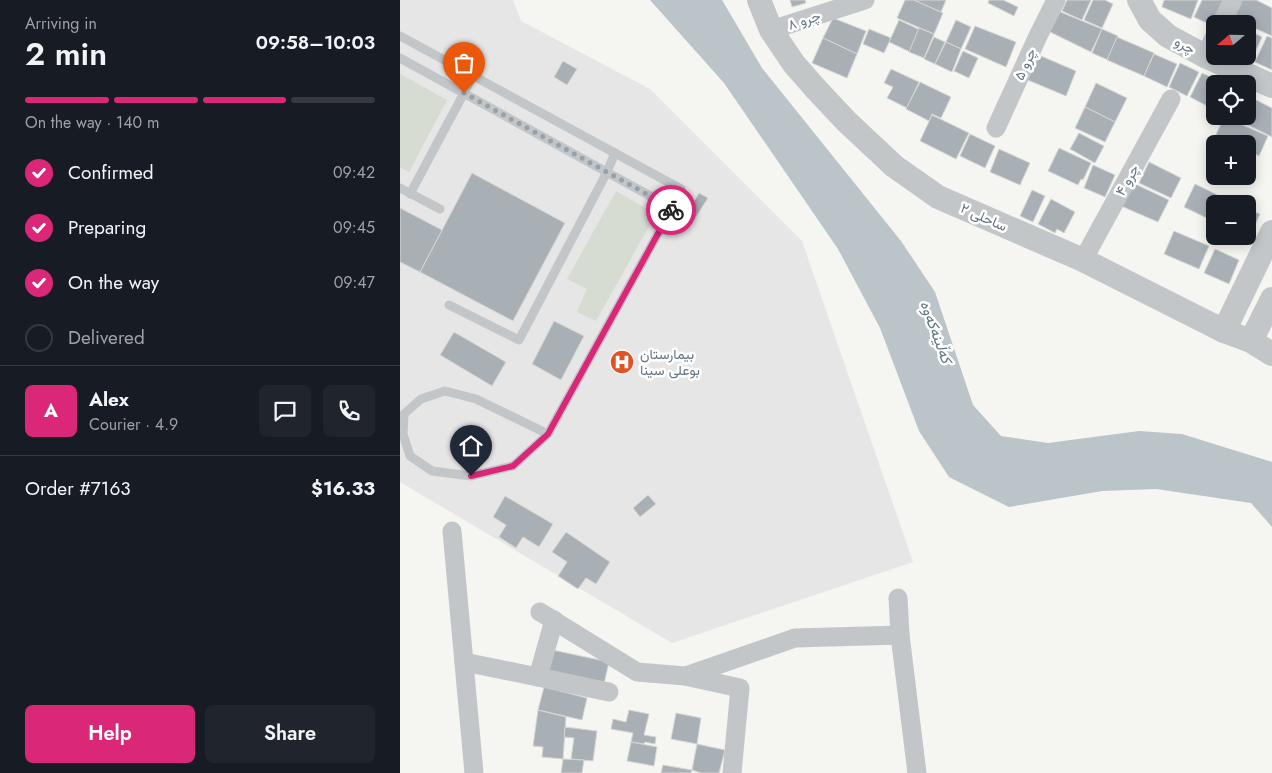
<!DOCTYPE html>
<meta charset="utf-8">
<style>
body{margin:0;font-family:Jost,Vazirmatn,sans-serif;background:#20242c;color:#f1f3f6;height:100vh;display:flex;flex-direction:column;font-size:19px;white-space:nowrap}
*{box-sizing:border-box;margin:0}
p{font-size:16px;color:#9ea1a6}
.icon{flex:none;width:28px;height:28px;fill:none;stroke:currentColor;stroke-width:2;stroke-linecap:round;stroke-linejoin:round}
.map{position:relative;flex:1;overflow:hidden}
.panel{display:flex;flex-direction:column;background:#171b24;width:400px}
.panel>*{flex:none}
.needle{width:32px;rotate:250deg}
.tools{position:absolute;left:806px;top:15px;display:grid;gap:10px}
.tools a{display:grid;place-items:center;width:50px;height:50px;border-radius:8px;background:#171b24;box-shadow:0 2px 12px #0003;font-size:25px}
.pin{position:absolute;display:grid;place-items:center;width:42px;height:42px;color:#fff;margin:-51px -21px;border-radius:50% 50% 50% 0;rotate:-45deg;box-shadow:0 0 5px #0007}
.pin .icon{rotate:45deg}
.courier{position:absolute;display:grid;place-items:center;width:50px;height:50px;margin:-25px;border:4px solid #db2777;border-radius:50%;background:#fff;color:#222;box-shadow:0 1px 6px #0007}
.summary em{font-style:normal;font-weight:600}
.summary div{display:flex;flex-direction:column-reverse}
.summary{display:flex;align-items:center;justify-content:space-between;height:85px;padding:0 25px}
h1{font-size:32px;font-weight:600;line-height:38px}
.bar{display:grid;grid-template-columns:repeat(4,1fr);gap:8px 5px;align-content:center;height:60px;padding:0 25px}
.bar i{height:6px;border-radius:4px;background:#363941}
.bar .on{background:#db2777}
.bar p{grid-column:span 4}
.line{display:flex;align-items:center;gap:12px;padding:0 25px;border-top:1px solid #363941}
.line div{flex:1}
.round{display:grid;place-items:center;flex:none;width:52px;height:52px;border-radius:8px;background:#20242c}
ol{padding:0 25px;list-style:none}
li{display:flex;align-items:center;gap:15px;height:55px}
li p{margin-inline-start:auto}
li .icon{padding:5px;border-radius:50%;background:#db2777;color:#fff;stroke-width:4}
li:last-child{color:#9ea1a6}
li i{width:28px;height:28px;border:2px solid #363941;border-radius:50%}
.cta{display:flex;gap:10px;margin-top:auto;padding:10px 25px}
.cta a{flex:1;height:58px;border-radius:8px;background:#db2777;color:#fff;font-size:20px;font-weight:600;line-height:58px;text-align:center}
.cta a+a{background:#20242c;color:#f1f3f6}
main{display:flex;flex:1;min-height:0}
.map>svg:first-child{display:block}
.built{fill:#e5e6e5}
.green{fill:#d6dcd2}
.water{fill:#bac4c9}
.building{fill:#a8b0b6;stroke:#d6d6d4}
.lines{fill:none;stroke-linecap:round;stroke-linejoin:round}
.service{stroke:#c2c6c9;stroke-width:9}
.minor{stroke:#c2c6c9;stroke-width:19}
.tertiary{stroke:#c2c6c9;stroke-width:24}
.done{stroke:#97a1a9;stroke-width:5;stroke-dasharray:0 9}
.route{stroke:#db2777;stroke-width:6}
.labels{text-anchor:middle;stroke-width:5;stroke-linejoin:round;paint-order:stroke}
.street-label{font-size:14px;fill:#647482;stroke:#fff}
.poi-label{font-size:14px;fill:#647482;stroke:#fff;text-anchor:start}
.water-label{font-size:15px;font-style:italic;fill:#60777f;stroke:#fff}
</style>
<main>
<section class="panel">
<div class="summary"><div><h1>2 min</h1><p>Arriving in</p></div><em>09:58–10:03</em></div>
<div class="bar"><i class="on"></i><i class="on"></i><i class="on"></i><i></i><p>On the way · 140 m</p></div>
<ol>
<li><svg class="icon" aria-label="check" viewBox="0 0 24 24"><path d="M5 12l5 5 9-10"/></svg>Confirmed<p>09:42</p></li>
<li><svg class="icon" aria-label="check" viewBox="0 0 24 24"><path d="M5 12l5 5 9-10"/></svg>Preparing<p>09:45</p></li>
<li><svg class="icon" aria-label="check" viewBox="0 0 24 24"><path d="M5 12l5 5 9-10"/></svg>On the way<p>09:47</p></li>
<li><i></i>Delivered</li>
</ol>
<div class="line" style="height:90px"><b class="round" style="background:#db2777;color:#fff">A</b><div><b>Alex</b><p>Courier · 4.9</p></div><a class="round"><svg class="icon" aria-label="chat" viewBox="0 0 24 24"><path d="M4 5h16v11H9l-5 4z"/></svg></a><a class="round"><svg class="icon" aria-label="phone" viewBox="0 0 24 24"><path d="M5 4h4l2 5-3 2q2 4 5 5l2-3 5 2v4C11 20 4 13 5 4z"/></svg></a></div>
<div class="line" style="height:65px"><div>Order #7163</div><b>$16.33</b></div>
<div class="cta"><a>Help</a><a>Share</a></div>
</section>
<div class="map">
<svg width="872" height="773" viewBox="0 0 872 773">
<rect width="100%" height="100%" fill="#f5f5f1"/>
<!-- built -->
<polygon class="built" points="0,0 113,0 121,21 250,89 402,241 513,562 272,643 0,482"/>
<!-- green -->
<g class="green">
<polygon points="0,74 47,100 9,172 0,167"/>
<polygon points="216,191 256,214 196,321 177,312 187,289 167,279"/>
</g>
<!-- water -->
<polygon class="water" points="250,0 322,0 362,68 501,241 535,292 573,405 601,436 648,443 739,431 782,434 872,462 872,527 851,503 756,489 702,491 609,507 549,477 519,431 480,328 438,249 324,83"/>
<!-- building -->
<g class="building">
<polygon points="390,0 405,0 406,3 392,7"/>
<polygon points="505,0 514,0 543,13 534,34 497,18"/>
<polygon points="514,0 546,0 541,12"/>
<polygon points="589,0 603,0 618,7 614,16 588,3"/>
<polygon points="667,0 691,0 682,20 662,11"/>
<polygon points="693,0 705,0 713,4 702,28 684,20"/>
<polygon points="764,0 798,0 791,19 762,7"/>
<polygon points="802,0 823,0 813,26 794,17"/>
<polygon points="839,0 856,0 872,8 872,36 830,17"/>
<polygon points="658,11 702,29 691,52 646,30"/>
<polygon points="433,18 466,31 457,54 423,38"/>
<polygon points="499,20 520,30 510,52 489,42"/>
<polygon points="556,20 571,27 561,49 546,42"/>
<polygon points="575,26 616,42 606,67 565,49"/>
<polygon points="519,28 534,34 524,58 509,52"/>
<polygon points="469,29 491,38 484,53 463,44"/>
<polygon points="702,29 718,36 708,60 692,53"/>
<polygon points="848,30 862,37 850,63 838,56 848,56"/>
<polygon points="867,36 872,38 872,70 855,62"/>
<polygon points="534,37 545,42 535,64 524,59"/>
<polygon points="717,37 754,53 744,76 707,60"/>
<polygon points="423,38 457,54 447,78 412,63"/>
<polygon points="546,42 561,49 552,72 535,64"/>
<polygon points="563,51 578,58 569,78 554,71"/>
<polygon points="634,53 676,71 666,96 623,78"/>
<polygon points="754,54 777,64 767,87 744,76"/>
<polygon points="163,61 177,69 167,85 154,77"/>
<polygon points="780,63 799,72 787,96 769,87"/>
<polygon points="491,69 519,82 507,108 487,98 493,87 484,83"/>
<polygon points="802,73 820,81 818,84 815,84 815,90 807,106 790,97"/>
<polygon points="520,82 551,97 541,118 532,114 529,121 506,109"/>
<polygon points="696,83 727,98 715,122 685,107"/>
<polygon points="852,98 872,108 872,137 840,121 843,116 848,116 848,107"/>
<polygon points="685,107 715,122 705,142 675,128"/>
<polygon points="532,115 569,133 556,159 520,141"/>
<polygon points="824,117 868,136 859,156 848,151 848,144 830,144 815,137"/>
<polygon points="679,133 704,146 695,163 670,149"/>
<polygon points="570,134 595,146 585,168 560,156"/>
<polygon points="659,148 691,163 683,180 681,179 678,185 648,171"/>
<polygon points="815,148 815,165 809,162"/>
<polygon points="599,149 630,163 620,185 590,172"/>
<polygon points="749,162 781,178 771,198 739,183"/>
<polygon points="693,165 715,175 705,197 684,188"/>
<polygon points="72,173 165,223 113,321 20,272"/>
<polygon points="733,183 769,200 758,222 721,206"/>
<polygon points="795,184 826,199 824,204 815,204 815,215 813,221 784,207"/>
<polygon points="632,190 645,196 633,222 620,216"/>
<polygon points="299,193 308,198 294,220 286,215"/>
<polygon points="651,199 675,212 664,233 657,229 655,233 638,224"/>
<polygon points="0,208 42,230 20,272 0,262"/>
<polygon points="848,209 860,214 850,236 848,235"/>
<polygon points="774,231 809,246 799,269 764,254"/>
<polygon points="815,249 839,260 829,284 804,273"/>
<polygon points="154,321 184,336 161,380 132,364"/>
<polygon points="54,332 106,362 92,386 40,355"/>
<polygon points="248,495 256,504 240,517 233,508"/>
<polygon points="105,496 153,524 139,547 123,537 116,548 99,537 106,525 93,517"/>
<polygon points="166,532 210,562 196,584 186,578 178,589 158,576 167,562 152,552"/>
<polygon points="148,649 209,662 203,688 143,675"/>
<polygon points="144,687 187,698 182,720 138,710"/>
<polygon points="138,710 166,717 163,759 142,757 143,747 133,746"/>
<polygon points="229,710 249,714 244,735 256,737 255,744 245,742 244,744 231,742 233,733 211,729 213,719 226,722"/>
<polygon points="276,713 301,718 297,744 271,739"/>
<polygon points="165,727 197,731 193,761 171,759 174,738 164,737"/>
<polygon points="231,742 257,747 254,766 227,761"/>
<polygon points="297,744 325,750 319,773 301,773 292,770"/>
<polygon points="163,759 184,760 182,773 161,773"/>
<polygon points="263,765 292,770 291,773 261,773"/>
</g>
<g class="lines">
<!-- service -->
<g class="service">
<polyline points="0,36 281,189 272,208 148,434 113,466 71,476 32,471 10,456 3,434 4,414 21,399 45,391 76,399 148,434"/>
<polyline points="0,58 272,208"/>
<polyline points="0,188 40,209"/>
<polyline points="10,194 73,76"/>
<polyline points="49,305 119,340 207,172 215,153"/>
</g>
<!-- minor -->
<g class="minor">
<polyline points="821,24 833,0"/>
<polyline points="371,30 465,0"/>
<polyline points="805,56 815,36"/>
<polyline points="596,128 638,36 656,0"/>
<polyline points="683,260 771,99"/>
<polyline points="52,531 74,773"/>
<polyline points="498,598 500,635 517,773"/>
<polyline points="140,612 237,672 285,676 340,688 332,773"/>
<polyline points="64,662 138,677 154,620"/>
<polyline points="286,676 395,638 500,635"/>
<polyline points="138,677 209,692"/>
</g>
<!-- tertiary -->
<g class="tertiary">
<polyline points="359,0 371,30 394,64 416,89 446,121 494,166 538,197 683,260 824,331 851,341 872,354"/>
<polyline points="739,0 750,20 768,36 805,56 872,86"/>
<polyline points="824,331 872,232"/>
<polyline points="851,341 872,299"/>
</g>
</g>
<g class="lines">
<!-- done -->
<polyline class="done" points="64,93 272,208 271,210"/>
<!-- route -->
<polyline class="route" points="71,476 113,466 148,434 271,210"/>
</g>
<!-- icons -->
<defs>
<g id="hospital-disc" transform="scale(1.25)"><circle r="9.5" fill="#e05326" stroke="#fff"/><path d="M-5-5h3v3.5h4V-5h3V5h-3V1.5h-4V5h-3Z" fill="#fff"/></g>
</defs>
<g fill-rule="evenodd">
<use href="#hospital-disc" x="222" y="362"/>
</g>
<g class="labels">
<!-- street labels -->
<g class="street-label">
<text transform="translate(404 20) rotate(-18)" y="5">چرو ۸</text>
<text transform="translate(785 45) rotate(28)" y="5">چرو</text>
<text transform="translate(625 64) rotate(-66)" y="5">چرو ۵</text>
<text transform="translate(727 180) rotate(-61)" y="5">چرو ۴</text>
<text transform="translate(584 217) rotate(24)" y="5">ساحلی ۲</text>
</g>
<!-- poi labels -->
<g class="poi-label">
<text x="240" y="359">بیمارستان<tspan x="240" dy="16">بوعلی سینا</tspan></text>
</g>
<!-- water labels -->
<g class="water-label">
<text transform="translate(536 332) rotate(70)" y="5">کەڵینەکەوە</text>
</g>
</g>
</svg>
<div class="tools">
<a><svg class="needle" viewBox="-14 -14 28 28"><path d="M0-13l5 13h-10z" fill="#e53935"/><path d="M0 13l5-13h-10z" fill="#9ea1a6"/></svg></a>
<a><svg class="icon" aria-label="locate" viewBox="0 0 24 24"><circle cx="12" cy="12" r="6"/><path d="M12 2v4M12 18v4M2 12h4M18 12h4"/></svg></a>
<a>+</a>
<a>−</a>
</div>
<div class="pin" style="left:64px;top:93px;background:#ea580c"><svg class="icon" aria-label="bag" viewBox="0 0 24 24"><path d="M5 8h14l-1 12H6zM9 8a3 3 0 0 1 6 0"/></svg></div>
<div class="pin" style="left:71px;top:476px;background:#1f2937"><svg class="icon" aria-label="home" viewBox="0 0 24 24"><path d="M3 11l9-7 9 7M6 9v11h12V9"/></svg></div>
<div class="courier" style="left:271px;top:210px"><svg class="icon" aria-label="bike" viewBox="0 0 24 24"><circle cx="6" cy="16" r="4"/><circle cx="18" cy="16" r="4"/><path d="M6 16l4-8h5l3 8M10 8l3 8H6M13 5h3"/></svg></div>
</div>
</main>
